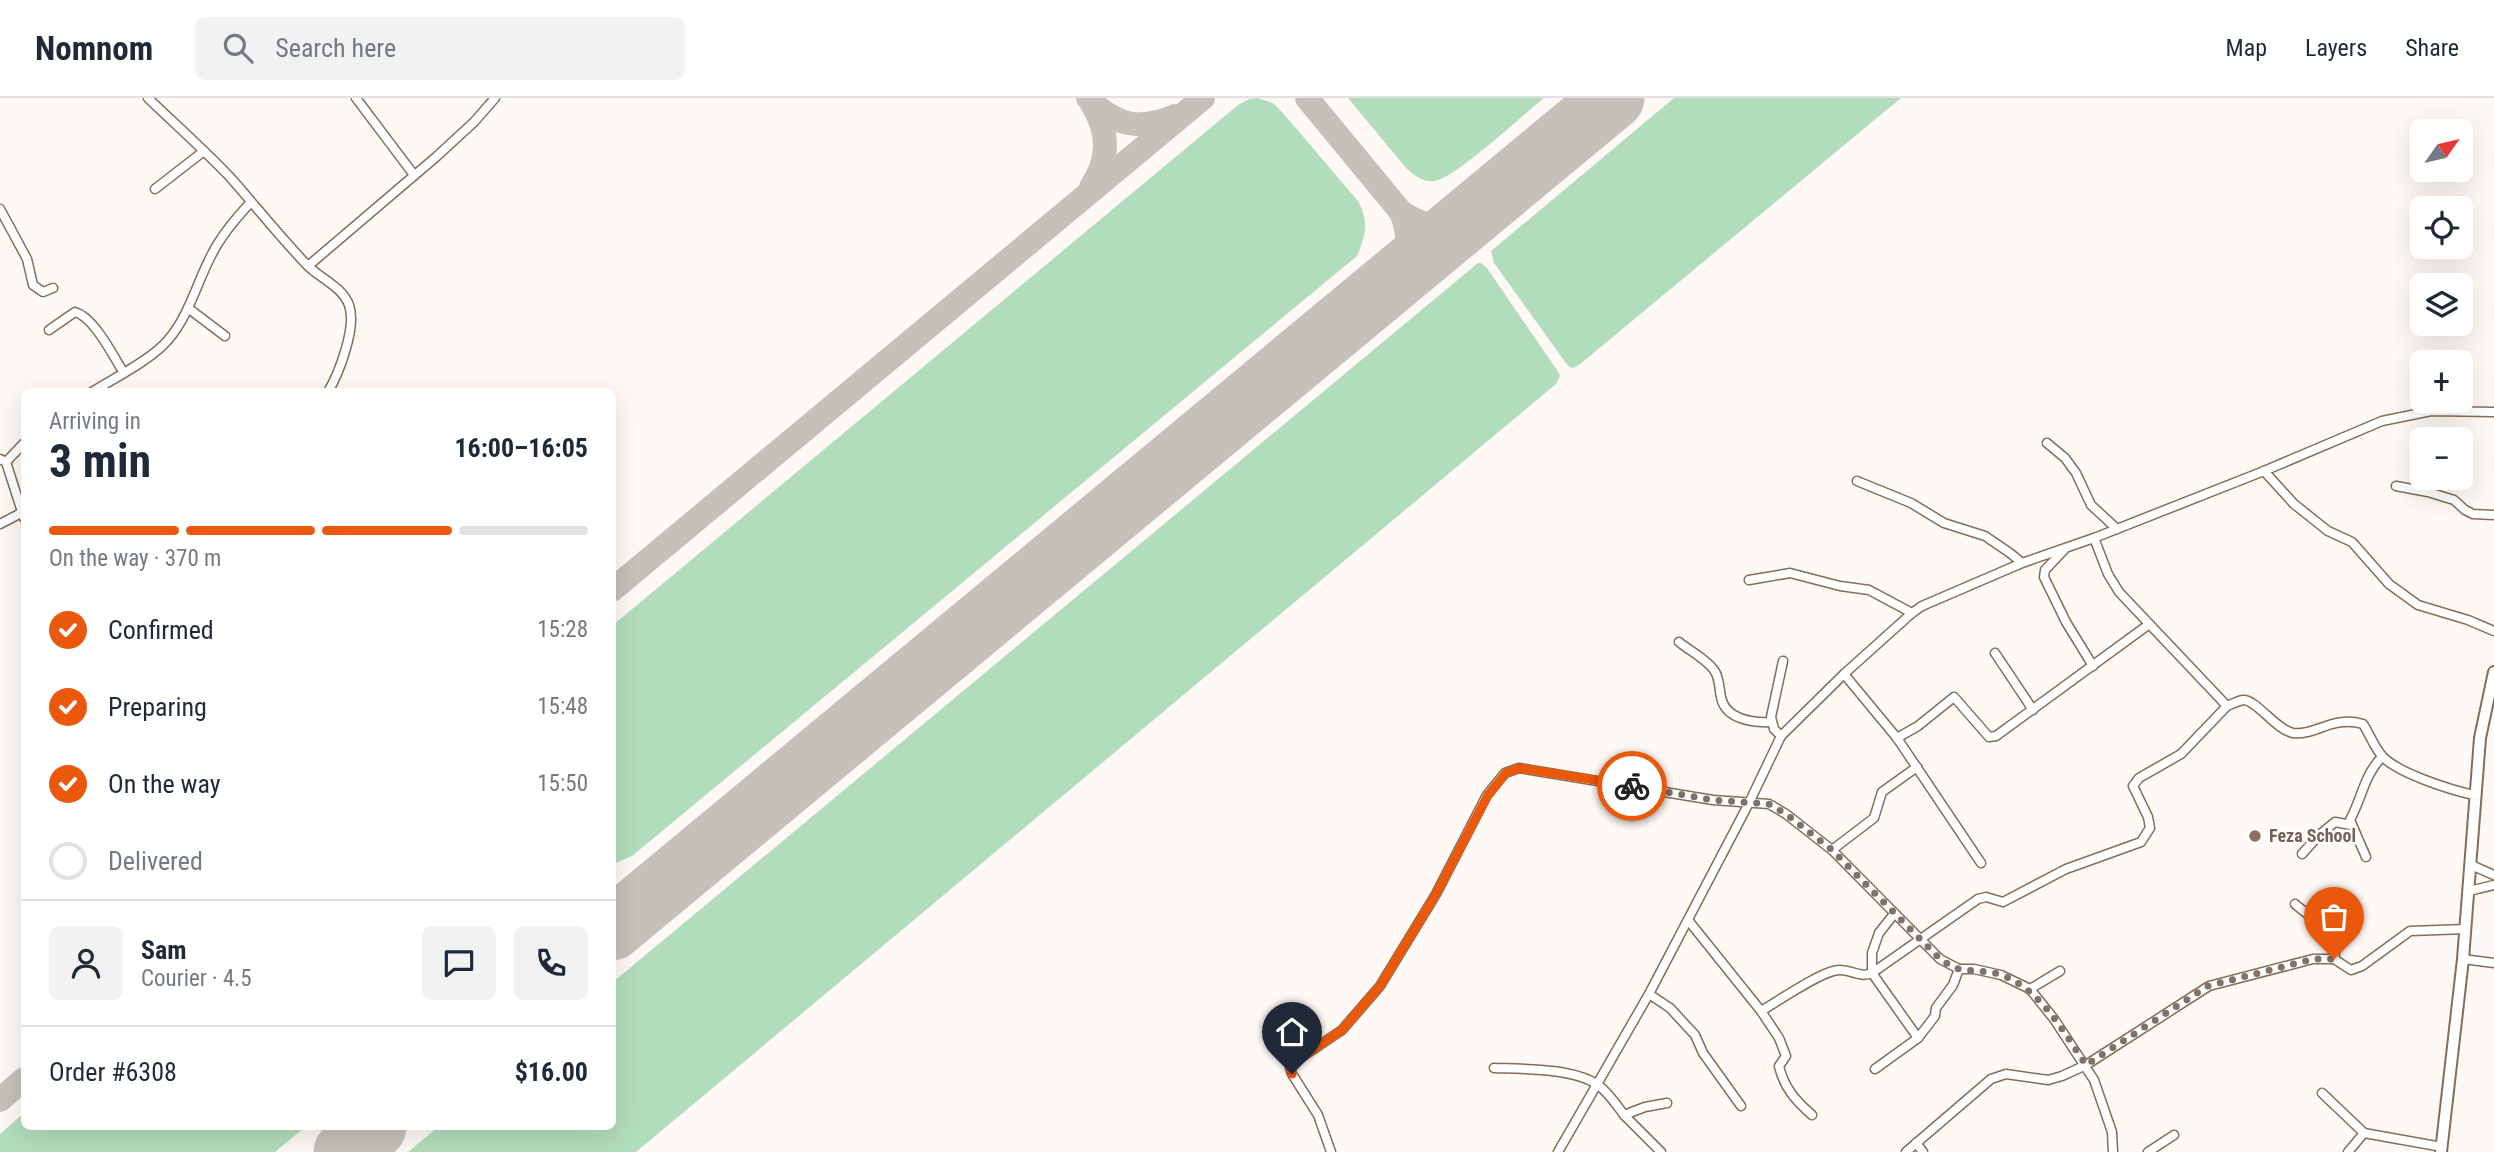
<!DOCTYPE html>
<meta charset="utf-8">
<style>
body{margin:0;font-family:"Roboto Condensed",sans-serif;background:#f2f2f3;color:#1f2937;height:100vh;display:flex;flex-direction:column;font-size:26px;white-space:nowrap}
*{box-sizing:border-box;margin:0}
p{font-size:23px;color:#747a83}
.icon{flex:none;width:38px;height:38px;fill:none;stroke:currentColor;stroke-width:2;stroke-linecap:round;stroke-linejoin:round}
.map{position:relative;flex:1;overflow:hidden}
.sheet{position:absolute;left:21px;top:290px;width:595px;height:742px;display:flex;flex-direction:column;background:#fff;border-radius:10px;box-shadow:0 7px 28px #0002}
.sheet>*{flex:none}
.needle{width:46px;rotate:56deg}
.controls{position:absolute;left:2410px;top:21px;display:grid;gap:14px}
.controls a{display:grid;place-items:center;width:63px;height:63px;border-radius:10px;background:#fff;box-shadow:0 7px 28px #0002;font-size:35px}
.pin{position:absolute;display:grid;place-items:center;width:60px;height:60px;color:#fff;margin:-72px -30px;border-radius:50% 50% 50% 0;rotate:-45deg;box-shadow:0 0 7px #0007}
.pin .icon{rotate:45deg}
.courier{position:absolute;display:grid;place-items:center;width:70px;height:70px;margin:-35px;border:5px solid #ea580c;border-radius:50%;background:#fff;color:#222;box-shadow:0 2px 9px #0007}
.head em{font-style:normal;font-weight:700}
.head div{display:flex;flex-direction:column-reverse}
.head{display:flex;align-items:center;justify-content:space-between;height:119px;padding:0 28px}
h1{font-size:46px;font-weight:700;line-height:52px}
.bar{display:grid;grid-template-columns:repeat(4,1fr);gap:10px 7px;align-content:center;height:84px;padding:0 28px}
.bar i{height:9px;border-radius:5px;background:#e0e1e3}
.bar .on{background:#ea580c}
.bar p{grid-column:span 4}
.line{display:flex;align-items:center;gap:18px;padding:0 28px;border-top:2px solid #e0e1e3}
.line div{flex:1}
.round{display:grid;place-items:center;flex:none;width:74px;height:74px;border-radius:10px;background:#f2f2f3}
ol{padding:0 28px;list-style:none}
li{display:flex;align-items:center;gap:21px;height:77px}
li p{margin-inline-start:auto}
li .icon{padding:7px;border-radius:50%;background:#ea580c;color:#fff;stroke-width:4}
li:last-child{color:#747a83}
li i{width:38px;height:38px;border:4px solid #e0e1e3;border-radius:50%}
header{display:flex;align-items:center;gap:42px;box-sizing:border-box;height:98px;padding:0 35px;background:#fff;border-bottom:2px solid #e0e1e3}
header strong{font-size:33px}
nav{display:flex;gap:38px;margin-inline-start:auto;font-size:24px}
.search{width:490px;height:63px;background:#f2f2f3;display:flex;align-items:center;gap:18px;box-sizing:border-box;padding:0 24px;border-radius:10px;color:#747a83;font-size:26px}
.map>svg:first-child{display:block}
.green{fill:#b2ddbc}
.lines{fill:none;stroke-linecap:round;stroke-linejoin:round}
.taxiway{stroke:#c6c0ba;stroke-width:24}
.runway{stroke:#c6c0ba;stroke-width:63}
.street-casing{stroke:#856d57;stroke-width:11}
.secondary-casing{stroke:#856d57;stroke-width:14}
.street{stroke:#fff;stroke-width:8}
.secondary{stroke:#fff;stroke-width:10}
.done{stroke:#7c736c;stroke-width:7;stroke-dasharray:0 12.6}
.route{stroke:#ea580c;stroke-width:9}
.education-dot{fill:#8d6e63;stroke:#fff;stroke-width:2.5}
.labels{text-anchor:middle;stroke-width:5;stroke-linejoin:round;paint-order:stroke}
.education-label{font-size:18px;font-weight:bold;fill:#785e54;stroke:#fff;text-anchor:start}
</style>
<header>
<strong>Nomnom</strong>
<div class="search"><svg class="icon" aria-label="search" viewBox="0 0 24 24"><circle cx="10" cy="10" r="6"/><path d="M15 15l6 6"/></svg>Search here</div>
<nav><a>Map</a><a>Layers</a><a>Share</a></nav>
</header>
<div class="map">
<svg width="2494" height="1054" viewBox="0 0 2494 1054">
<rect width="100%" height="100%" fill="#fef9f4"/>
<!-- green -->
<g class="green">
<path d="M1258,0L1273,5L1283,15L1358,103C1369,123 1366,137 1357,158L632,758L613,766V527L1238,7L1249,1Z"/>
<path d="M1348,0H1544C1524,16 1455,80 1435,83C1424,85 1415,78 1406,70Z"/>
<polygon points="1674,0 1901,0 1579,267 1573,270 1568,268 1494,165 1491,153"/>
<polygon points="1478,165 1481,165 1487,170 1559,275 1560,278 1556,286 636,1054 408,1054 438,1029 612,1029 613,884"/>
<polygon points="24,1015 24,1029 305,1029 275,1054 0,1054 0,1036"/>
</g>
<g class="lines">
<!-- taxiway -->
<g class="taxiway">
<path d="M1088,0C1116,28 1139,33 1175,18"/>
<path d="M1307,0L1401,114C1411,140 1409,157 1395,181"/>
<path d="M1091,89C1110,61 1109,34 1092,6"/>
<path d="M1401,114C1429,132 1445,131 1474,115"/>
<polyline points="612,492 1203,0"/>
<polyline points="612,812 637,808 655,796"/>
<polyline points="0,1002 24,981"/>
</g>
<!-- runway -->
<g class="runway">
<polyline points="612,831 1613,0"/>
<polyline points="345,1054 375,1029"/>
</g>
<!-- street casing -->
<g class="street-casing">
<g id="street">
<path d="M148,0C175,26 203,51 229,78C255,107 279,138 307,167C319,180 342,188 349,207C357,229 339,275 328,294"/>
<polyline points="356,0 414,77"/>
<polyline points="155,91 204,53"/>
<polyline points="0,111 27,161 33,187 43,194 53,190"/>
<polyline points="308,168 436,59 474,24 495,0"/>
<polyline points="188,210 225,238"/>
<path d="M49,232L75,214C94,219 113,258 124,275"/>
<path d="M92,294C114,280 151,262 168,242C189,218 197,184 212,156C222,136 236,120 251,104"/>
<polyline points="2047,345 2065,360 2076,375 2091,407 2117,431"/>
<polyline points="0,361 6,364 24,420"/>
<polyline points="6,364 24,345"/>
<polyline points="2264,373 2294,406 2328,433 2352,444 2389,486 2418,507 2468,522 2494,533"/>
<polyline points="1857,383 1911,405 1944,425 1985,438 2010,455 2022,465"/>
<polyline points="2396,388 2428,394 2454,402 2465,412 2473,416 2494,417"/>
<polyline points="0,426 23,414"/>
<polyline points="2064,452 2045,472 2044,479 2066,524 2093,568"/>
<polyline points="1749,482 1790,475 1840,488 1869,492 1912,515"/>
<path d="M1679,544C1690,553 1706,561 1714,572C1720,580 1719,591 1721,599C1725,621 1752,625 1771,624"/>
<polyline points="1995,555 2033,612"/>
<polyline points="1844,576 1897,640 1981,765"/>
<path d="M2227,608C2232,606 2238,603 2243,602C2256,601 2276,632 2293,635C2315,638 2333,617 2363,626C2369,635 2375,651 2383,659C2400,676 2451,692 2474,697"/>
<polyline points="1781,638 1774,631 1771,619 1783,563"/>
<polyline points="1897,640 1918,628 1954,599 1989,639 1996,638 2148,527"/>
<polyline points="1832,752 1874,720 1882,694 1917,669"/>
<polyline points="2302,756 2318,738 2335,724 2351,727"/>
<path d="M2366,759L2350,722C2362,700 2364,677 2382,659"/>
<polyline points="2471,767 2494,777"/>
<polyline points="2469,793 2494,787"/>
<path d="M2295,806C2311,820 2341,837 2334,861"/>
<polyline points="1894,816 1879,835 1872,855 1872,875 1918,940"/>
<path d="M1688,822L1761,913C1777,904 1824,871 1840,872C1852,872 1860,880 1872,875L1978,801L1986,799L2003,804L2066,771L2141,744L2150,730L2148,719L2133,688L2139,680L2181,656L2227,608L2119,494L2108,476L2094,440"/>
<polyline points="2463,861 2494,865"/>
<polyline points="2030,891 2060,873"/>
<polyline points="1649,896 1670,910 1695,937 1703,955 1741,1008"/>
<path d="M1761,913L1779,940L1786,958L1779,968C1784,990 1796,1003 1812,1017"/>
<path d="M1494,970C1524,971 1573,970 1598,987C1609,995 1616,1006 1624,1017L1645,1009L1667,1005"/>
<polyline points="1875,971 1918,940 1935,918 1936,910 1953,887 1959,871"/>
<polyline points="2322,995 2364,1035"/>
<polyline points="1624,1017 1661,1054"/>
<polyline points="1916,1045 1923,1054"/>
<polyline points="1331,1054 1318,1017 1292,976 1290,970 1296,963 1342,932 1380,888 1436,796 1487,697 1505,675 1519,670 1713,702 1769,706 1786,716 1832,752 1940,861 1959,871 1974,871 2001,877 2030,891 2054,921 2094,982 2112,1034 2113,1054"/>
<polyline points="1558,1054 1649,896 1749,705 1781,638 1844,576 1912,515 1922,508 2022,465 2094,440 2264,373 2382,323 2431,313 2494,314"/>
<polyline points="1906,1054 1991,981 2006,976 2048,982 2062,978 2086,967 2209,888 2313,861 2334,861 2351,872 2362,868 2410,833 2466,831"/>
<polyline points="2148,1054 2174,1037"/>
<polyline points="2348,1054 2364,1035 2442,1049"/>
</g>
</g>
<!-- secondary casing -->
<g class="secondary-casing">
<polyline id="secondary" points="2441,1054 2463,861 2480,640 2494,574"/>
</g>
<!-- street -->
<use href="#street" class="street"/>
<!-- secondary -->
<use href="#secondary" class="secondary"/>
</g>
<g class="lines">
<!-- done -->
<path class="done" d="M1632,688L1713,702L1769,706L1786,716L1832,752L1940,861C1946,864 1952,870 1959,871C1973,874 1988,872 2002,877C2042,893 2063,933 2086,967L2208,888L2313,861H2334"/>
<!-- route -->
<polyline class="route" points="1292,976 1290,970 1296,963 1342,932 1380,888 1436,796 1488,697 1506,675 1519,670 1632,688"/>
</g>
<!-- markers -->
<circle class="education-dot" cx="2255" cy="738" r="7"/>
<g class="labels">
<!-- education labels -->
<g class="education-label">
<text x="2269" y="744">Feza School</text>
</g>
</g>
</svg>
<div class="controls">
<a><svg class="needle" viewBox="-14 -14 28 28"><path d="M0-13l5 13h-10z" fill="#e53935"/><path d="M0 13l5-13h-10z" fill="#747a83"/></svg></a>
<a><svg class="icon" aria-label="locate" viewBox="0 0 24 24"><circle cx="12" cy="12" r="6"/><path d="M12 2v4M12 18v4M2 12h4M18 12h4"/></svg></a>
<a><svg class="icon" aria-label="layers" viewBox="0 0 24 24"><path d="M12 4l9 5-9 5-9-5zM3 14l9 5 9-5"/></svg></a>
<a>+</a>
<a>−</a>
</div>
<div class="pin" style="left:2334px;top:861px;background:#ea580c"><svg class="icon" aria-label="bag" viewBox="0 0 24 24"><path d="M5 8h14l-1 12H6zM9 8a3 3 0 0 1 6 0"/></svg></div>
<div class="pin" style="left:1292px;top:976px;background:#1f2937"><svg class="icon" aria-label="home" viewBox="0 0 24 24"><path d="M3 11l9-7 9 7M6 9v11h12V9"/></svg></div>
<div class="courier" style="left:1632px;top:688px"><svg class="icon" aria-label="bike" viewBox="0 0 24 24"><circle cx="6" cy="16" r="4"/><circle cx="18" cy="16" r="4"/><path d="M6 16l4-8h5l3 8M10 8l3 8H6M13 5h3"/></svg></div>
<section class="sheet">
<div class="head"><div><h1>3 min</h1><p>Arriving in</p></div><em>16:00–16:05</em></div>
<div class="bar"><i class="on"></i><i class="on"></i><i class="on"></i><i></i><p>On the way · 370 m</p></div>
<ol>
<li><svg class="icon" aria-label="check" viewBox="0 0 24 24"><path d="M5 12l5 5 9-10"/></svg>Confirmed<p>15:28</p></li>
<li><svg class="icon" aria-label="check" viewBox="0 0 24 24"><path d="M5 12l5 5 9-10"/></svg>Preparing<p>15:48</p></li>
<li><svg class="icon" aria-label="check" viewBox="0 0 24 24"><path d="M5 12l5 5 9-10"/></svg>On the way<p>15:50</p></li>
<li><i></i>Delivered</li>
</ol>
<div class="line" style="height:126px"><a class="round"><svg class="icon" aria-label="person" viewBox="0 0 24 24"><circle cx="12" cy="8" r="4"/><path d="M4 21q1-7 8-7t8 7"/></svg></a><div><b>Sam</b><p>Courier · 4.5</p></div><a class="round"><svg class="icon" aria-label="chat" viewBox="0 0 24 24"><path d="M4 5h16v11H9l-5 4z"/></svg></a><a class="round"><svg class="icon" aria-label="phone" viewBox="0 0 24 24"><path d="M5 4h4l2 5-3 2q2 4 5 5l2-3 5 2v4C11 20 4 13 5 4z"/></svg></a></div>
<div class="line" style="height:91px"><div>Order #6308</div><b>$16.00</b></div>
</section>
</div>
